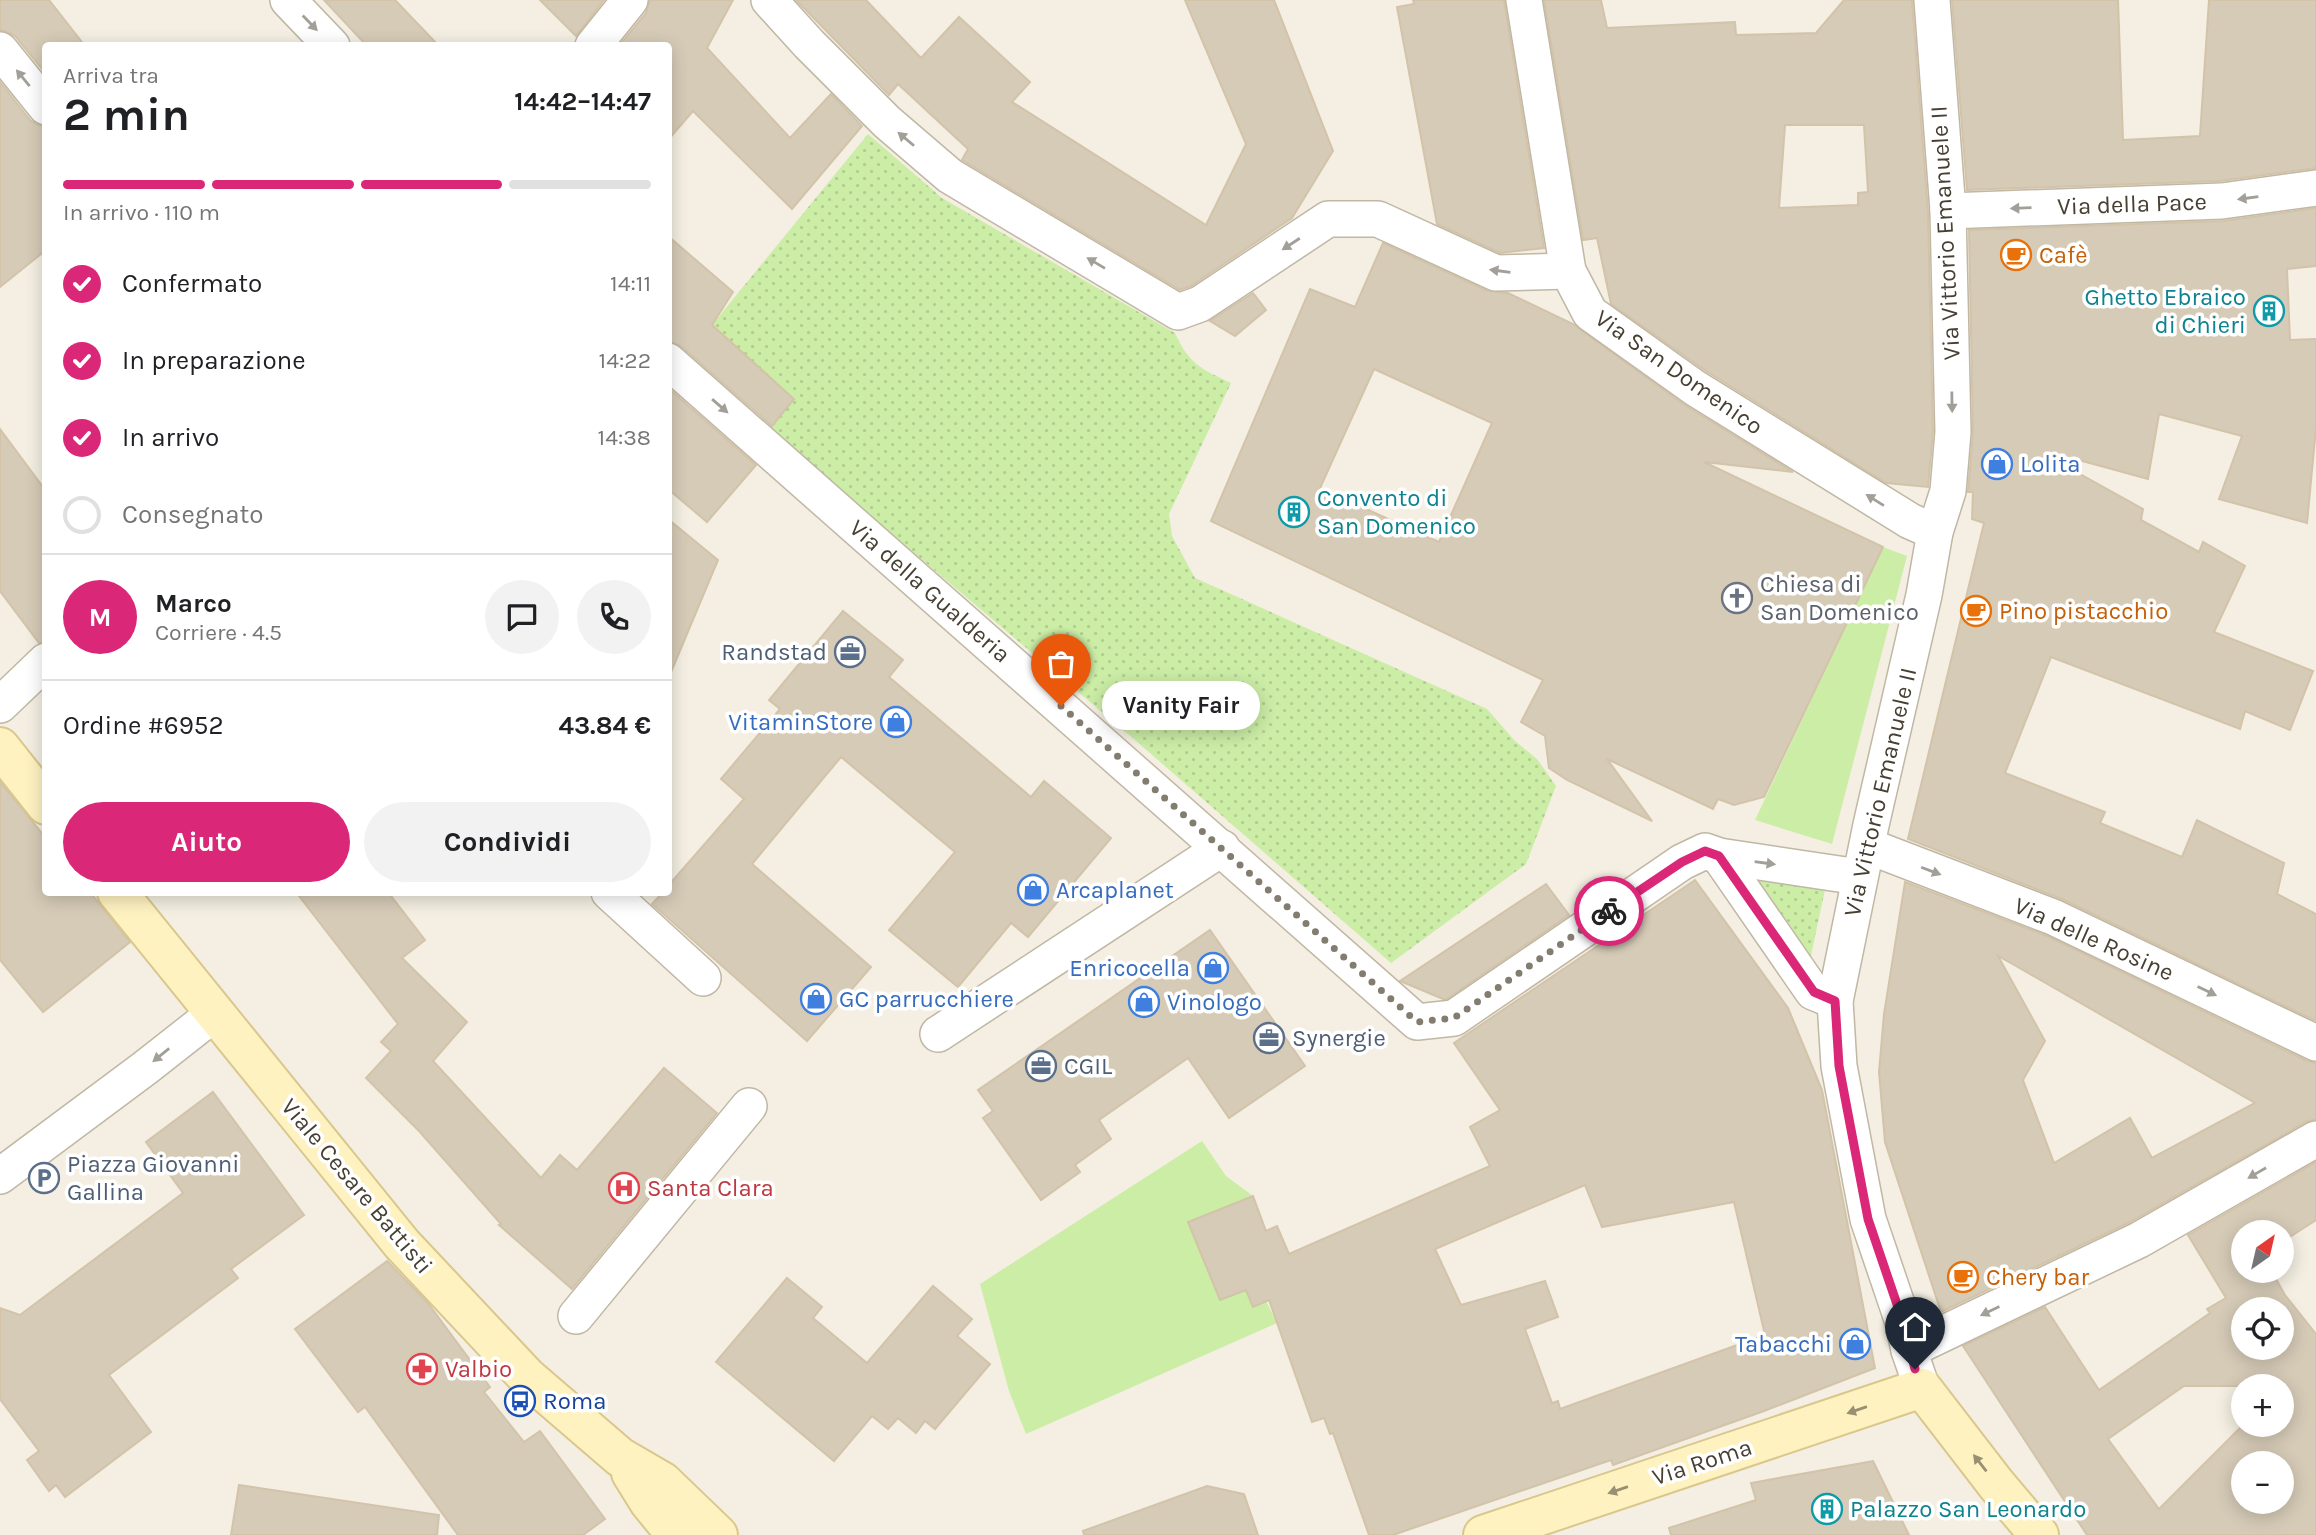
<!DOCTYPE html>
<html lang="it">
<meta charset="utf-8">
<style>
body{margin:0;font-family:Karla,sans-serif;background:#f2f2f2;color:#202124;height:100vh;display:flex;flex-direction:column;font-size:26px;white-space:nowrap}
*{box-sizing:border-box;margin:0}
p{font-size:23px;color:#757577}
.icon{flex:none;width:38px;height:38px;fill:none;stroke:currentColor;stroke-width:2;stroke-linecap:round;stroke-linejoin:round}
.map{position:relative;flex:1;overflow:hidden}
.panel{position:absolute;left:42px;top:42px;width:630px;height:854px;display:flex;flex-direction:column;background:#fff;border-radius:7px;box-shadow:0 4px 18px #0003}
.panel>*{flex:none}
.needle{width:46px;rotate:34deg}
.buttons{position:absolute;left:2231px;top:1220px;display:grid;gap:14px}
.buttons a{display:grid;place-items:center;width:63px;height:63px;border-radius:50%;background:#fff;box-shadow:0 4px 18px #0003;font-size:35px}
.pin{position:absolute;display:grid;place-items:center;width:60px;height:60px;color:#fff;margin:-72px -30px;border-radius:50% 50% 50% 0;rotate:-45deg;box-shadow:0 0 7px #0007}
.pin .icon{rotate:45deg}
.courier{position:absolute;display:grid;place-items:center;width:70px;height:70px;margin:-35px;border:5px solid #db2777;border-radius:50%;background:#fff;color:#222;box-shadow:0 2px 9px #0007}
.bubble{position:absolute;height:49px;border-radius:24px;background:#fff;box-shadow:0 4px 18px #0003;font-size:23px;font-weight:700;line-height:49px;text-align:center}
.head em{font-style:normal;font-weight:700}
.head div{display:flex;flex-direction:column-reverse}
.head{display:flex;align-items:center;justify-content:space-between;height:119px;padding:0 21px}
h1{font-size:46px;font-weight:700;line-height:52px}
.bar{display:grid;grid-template-columns:repeat(4,1fr);gap:10px 7px;align-content:center;height:84px;padding:0 21px}
.bar i{height:9px;border-radius:5px;background:#e0e0e0}
.bar .on{background:#db2777}
.bar p{grid-column:span 4}
.line{display:flex;align-items:center;gap:18px;padding:0 21px;border-top:2px solid #e0e0e0}
.line div{flex:1}
.round{display:grid;place-items:center;flex:none;width:74px;height:74px;border-radius:37px;background:#f2f2f2}
ol{padding:0 21px;list-style:none}
li{display:flex;align-items:center;gap:21px;height:77px}
li p{margin-inline-start:auto}
li .icon{padding:7px;border-radius:50%;background:#db2777;color:#fff;stroke-width:4}
li:last-child{color:#757577}
li i{width:38px;height:38px;border:4px solid #e0e0e0;border-radius:50%}
.primary-button{display:flex;gap:14px;margin-top:auto;padding:14px 21px}
.primary-button a{flex:1;height:80px;border-radius:42px;background:#db2777;color:#fff;font-size:28px;font-weight:700;line-height:80px;text-align:center}
.primary-button a+a{background:#f2f2f2;color:#202124}
.map>svg:first-child{display:block}
.grass{fill:url(#grass-dots)}
.green{fill:#cbeda6}
.building{fill:#d6cbb7;stroke:#d2c3a9;stroke-width:2;fill-rule:evenodd}
.lines{fill:none;stroke-linecap:round;stroke-linejoin:round}
.street-casing{stroke:#c0b7a4;stroke-width:38}
.secondary-casing{stroke:#d9c78c;stroke-width:42}
.street{stroke:#fff;stroke-width:35}
.secondary{stroke:#fff2c1;stroke-width:38}
.oneway{fill:#a29f98}
.oneway2{fill:#999072}
.done{stroke:#837d70;stroke-width:7;stroke-dasharray:0 12.6}
.route{stroke:#db2777;stroke-width:9}
.labels{text-anchor:middle;stroke-width:7;stroke-linejoin:round;paint-order:stroke}
.street-label{font-size:24px;fill:#463f32;stroke:#fff}
.food-label{font-size:24px;fill:#c56008;stroke:#fff;text-anchor:start}
.culture-label{font-size:24px;fill:#0d838f;stroke:#fff;text-anchor:start}
.shop-label{font-size:24px;fill:#366cbe;stroke:#fff;text-anchor:start}
.worship-label{font-size:24px;fill:#5b616d;stroke:#fff;text-anchor:start}
.service-label{font-size:24px;fill:#4e5e75;stroke:#fff;text-anchor:start}
.health-label{font-size:24px;fill:#be3a42;stroke:#fff;text-anchor:start}
.transit-label{font-size:24px;fill:#164399;stroke:#fff;text-anchor:start}
</style>
<div class="map">
<svg width="2316" height="1535" viewBox="0 0 2316 1535">
<defs>
<pattern id="grass-dots" width="8" height="8" patternUnits="userSpaceOnUse" patternTransform="scale(1.75)"><rect width="8" height="8" fill="#cbeda6"/><path d="M2 2h.1M6 6h.1" fill="none" stroke="#b0cc8f" stroke-width="1.8" stroke-linecap="round"/></pattern>
</defs>
<rect width="100%" height="100%" fill="#f4efe2"/>
<!-- grass -->
<g class="grass">
<path d="M868,134L942,198L1175,333C1189,364 1201,369 1231,383L1169,514L1172,536L1195,578L1487,709L1515,741L1537,759L1556,786L1526,864L1391,963L1135,740L769,430L794,398L712,325Z"/>
<polygon points="1756,879 1826,885 1810,960"/>
</g>
<!-- green -->
<g class="green">
<polygon points="1883,547 1907,556 1832,844 1755,820"/>
<polygon points="1202,1141 1226,1176 1253,1196 1189,1222 1220,1300 1246,1290 1253,1307 1266,1301 1277,1323 1026,1434 1009,1391 980,1284"/>
</g>
<!-- building -->
<g class="building">
<polygon points="0,0 49,0 85,46 46,46 46,74 16,37 8,32 0,30"/>
<polygon points="324,0 395,0 439,46 367,46"/>
<polygon points="540,0 604,0 576,36"/>
<polygon points="650,0 733,0 707,48 790,138 831,94 862,126 792,209 693,111 668,140 668,46 619,46 646,13"/>
<polygon points="796,0 866,0 921,58 959,17 1030,82 1012,102 1206,225 1246,144 1185,0 1274,0 1333,151 1292,218 1191,286 1180,290 962,160 968,149 898,84 889,95"/>
<polygon points="1413,0 1504,0 1544,248 1500,253 1437,224 1397,7 1414,4"/>
<path d="M1544,0H1601L1607,28L1735,22L1736,35L1816,33L1844,0H1912L1928,212L1933,431L1928,487L1886,483L1706,371L1611,304L1597,238L1583,240ZM1785,125H1864L1868,192L1858,193V205L1779,208Z"/>
<polygon points="1952,0 2118,0 2123,140 2200,136 2209,0 2316,0 2316,168 2220,181 1967,190"/>
<polygon points="0,82 30,120 38,125 46,127 46,250 0,287"/>
<polygon points="2316,208 2316,266 2287,269 2290,340 2316,339 2316,428 2307,523 2219,499 2242,436 2159,414 2148,479 2075,459 2071,469 2143,509 2141,520 2199,552 2203,542 2245,566 2214,632 2313,671 2290,730 2245,711 2240,729 2051,657 2005,773 2105,812 2100,823 2182,857 2197,820 2284,863 2277,894 2316,914 2316,1021 2062,899 1908,839 1984,523 1972,519 1973,492 1968,492 1973,432 1969,230 2223,221"/>
<polygon points="668,236 733,292 712,325 794,399 772,426 681,346 668,341"/>
<path d="M1383,243L1488,291L1508,293L1573,324L1683,404L1793,472L1704,462L1883,547L1764,797L1734,805L1718,799L1713,809L1607,759L1652,821L1567,780L1549,768L1545,736L1521,722L1543,680L1211,521L1310,289L1355,307ZM1374,369L1492,423L1439,542L1320,488Z"/>
<polygon points="1253,293 1266,310 1235,336 1210,321"/>
<polygon points="668,388 756,465 707,522 668,489"/>
<polygon points="0,429 46,491 46,641 39,643 0,591"/>
<polygon points="668,519 718,560 669,677 668,677"/>
<polygon points="843,611 903,660 889,677 1031,797 1044,781 1111,838 1028,937 1011,923 958,987 889,930 955,852 841,757 752,864 871,967 807,1041 652,904 663,892 668,892 668,886 744,799 721,779 780,709 769,700"/>
<polygon points="0,782 46,838 46,892 90,892 130,942 43,1012 0,960"/>
<path d="M1695,880L1788,1008L1822,1090L1875,1368L1764,1411L1613,1465L1611,1460L1393,1535H1369L1333,1433L1330,1434L1324,1418L1312,1422L1269,1300L1253,1307L1246,1290L1220,1300L1188,1222L1253,1196L1266,1231L1277,1226L1289,1254L1490,1166L1470,1127L1500,1110L1454,1043ZM1585,1185L1602,1227L1734,1202L1765,1335L1560,1409L1558,1401L1552,1403L1525,1329L1558,1317L1545,1281L1461,1305L1435,1249Z"/>
<path d="M1905,882L2045,935L2307,1061L2316,1063V1119L2306,1122L2130,1222L1941,1312L1885,1142L1879,1072L1884,1014ZM1998,956L2016,966L2255,1103L2152,1158L2130,1118L2054,1163L2023,1080L2045,1041Z"/>
<polygon points="1546,884 1569,915 1447,999 1443,999 1400,981"/>
<polygon points="296,892 388,892 425,940 402,958 467,1022 433,1061 541,1178 560,1155 577,1170 664,1068 717,1113 572,1289 499,1225 501,1224 419,1131 366,1078 391,1051 381,1042 398,1024"/>
<polygon points="1210,930 1305,1066 1229,1118 1188,1058 1099,1120 1111,1139 1075,1165 1080,1172 1041,1200 983,1118 993,1111 978,1090"/>
<polygon points="213,1092 304,1215 231,1269 238,1278 109,1375 151,1432 65,1497 56,1485 49,1491 27,1460 39,1451 0,1399 0,1308 20,1315 183,1193 146,1142"/>
<path d="M2316,1162V1220L2282,1242V1232H2244V1270H2271L2285,1295L2316,1334V1535H2087L1963,1346L2045,1307L2099,1390L2210,1313L2207,1309L2226,1298L2188,1235ZM2244,1309H2282V1348H2244ZM2184,1386H2284L2282,1424H2244L2159,1509L2108,1439ZM2244,1463H2282V1502H2244Z"/>
<polygon points="387,1261 427,1302 490,1387 484,1392 524,1442 540,1431 605,1519 583,1535 458,1535 365,1407 358,1412 295,1329"/>
<polygon points="787,1278 822,1307 813,1318 867,1363 933,1286 972,1319 957,1336 990,1364 935,1429 925,1421 916,1433 898,1418 888,1429 872,1416 834,1461 716,1362"/>
<polygon points="1873,1461 1909,1535 1671,1535 1669,1528 1756,1500 1751,1483"/>
<polygon points="239,1485 439,1515 437,1535 231,1535"/>
<polygon points="1207,1486 1244,1494 1258,1535 1084,1535 1083,1531"/>
</g>
<g class="lines">
<!-- street casing -->
<g class="street-casing">
<g id="street">
<polyline points="288,0 332,46"/>
<polyline points="769,0 809,44 887,122 950,176 1178,312 1200,304 1328,219 1378,219 1496,273 1568,271"/>
<polyline points="1524,0 1568,271 1590,313 1695,388 1910,521 1935,532"/>
<polyline points="593,46 630,0"/>
<polyline points="0,50 46,107"/>
<polyline points="1948,211 2222,201 2316,188"/>
<polyline points="668,361 1417,1022 1454,1018 1682,862 1705,851 1719,856 1859,877"/>
<polyline points="0,705 46,661"/>
<polyline points="1868,846 2053,917 2316,1043"/>
<polyline points="1719,856 1813,992 1835,1001"/>
<polyline points="609,892 703,978"/>
<polyline points="938,1034 1222,848"/>
<polyline points="0,1176 145,1068 215,1013"/>
<polyline points="576,1316 749,1106"/>
<polyline points="1909,1350 2139,1240 2316,1139"/>
<polyline points="1922,1388 1909,1350 1903,1322 1868,1219 1839,1066 1835,1001 1871,825 1924,595 1935,532 1948,491 1953,432 1948,211 1932,0"/>
</g>
</g>
<!-- secondary casing -->
<g class="secondary-casing">
<g id="secondary">
<polyline points="0,747 46,805"/>
<polyline points="117,892 402,1244 527,1377 620,1457 663,1482 718,1535"/>
<polyline points="631,1473 649,1502 676,1535"/>
<polyline points="1483,1535 1922,1388 1996,1484 2039,1535"/>
</g>
</g>
<!-- street -->
<use href="#street" class="street"/>
<!-- secondary -->
<use href="#secondary" class="secondary"/>
</g>
<!-- one-way arrows -->
<defs><path id="oneway-solid" d="M-6-.8H1V-3.2L6.5 0L1 3.2V.8H-6Z" transform="scale(1.75)"/></defs>
<g class="oneway">
<use href="#oneway-solid" transform="translate(310 23) rotate(46)"/>
<use href="#oneway-solid" transform="translate(23 78) rotate(-129)"/>
<use href="#oneway-solid" transform="translate(906 139) rotate(-140)"/>
<use href="#oneway-solid" transform="translate(2248 198) rotate(172)"/>
<use href="#oneway-solid" transform="translate(2021 208) rotate(178)"/>
<use href="#oneway-solid" transform="translate(1291 244) rotate(147)"/>
<use href="#oneway-solid" transform="translate(1096 263) rotate(-149)"/>
<use href="#oneway-solid" transform="translate(1500 271) rotate(-172)"/>
<use href="#oneway-solid" transform="translate(1952 402) rotate(89)"/>
<use href="#oneway-solid" transform="translate(720 406) rotate(41)"/>
<use href="#oneway-solid" transform="translate(1875 500) rotate(-148)"/>
<use href="#oneway-solid" transform="translate(1765 863) rotate(8)"/>
<use href="#oneway-solid" transform="translate(1931 871) rotate(21)"/>
<use href="#oneway-solid" transform="translate(2207 991) rotate(26)"/>
<use href="#oneway-solid" transform="translate(161 1055) rotate(141)"/>
<use href="#oneway-solid" transform="translate(2257 1173) rotate(150)"/>
<use href="#oneway-solid" transform="translate(1990 1311) rotate(154)"/>
</g>
<g class="oneway2">
<use href="#oneway-solid" transform="translate(1857 1410) rotate(161)"/>
<use href="#oneway-solid" transform="translate(1980 1463) rotate(-128)"/>
<use href="#oneway-solid" transform="translate(1618 1490) rotate(161)"/>
</g>
<g class="lines">
<!-- done -->
<polyline class="done" points="1061,706 1417,1022 1454,1018 1609,911"/>
<!-- route -->
<polyline class="route" points="1609,911 1682,862 1705,851 1719,856 1814,992 1835,1001 1839,1066 1868,1219 1903,1322 1915,1369"/>
</g>
<!-- icons -->
<defs>
<g id="cafe-ring" transform="scale(1.575)"><circle r="9.5" fill="#fff" stroke="#e8710a" stroke-width="1.5"/><path d="M-5.5-4.5H6V0H3Q3 3.5 0 3.5H-2.5Q-5.5 3.5-5.5 0ZM3-3.2v2h1.7v-2ZM-6 4.5H4V6H-6Z" fill="#e8710a"/></g>
<g id="building-ring" transform="scale(1.575)"><circle r="9.5" fill="#fff" stroke="#0f9aa8" stroke-width="1.5"/><path d="M-4-6H4V6H1V3H-1V6H-4ZM-2.5-4.3h1.7v1.8h-1.7ZM.8-4.3h1.7v1.8H.8ZM-2.5-1h1.7V.8h-1.7ZM.8-1h1.7V.8H.8Z" fill="#0f9aa8"/></g>
<g id="shop-ring" transform="scale(1.575)"><circle r="9.5" fill="#fff" stroke="#3f7fe0" stroke-width="1.5"/><path d="M-5-2.5h2.3a2.7 3.5 0 0 1 5.4 0H5L5.5 6h-11ZM-1.5-2.5h3a1.5 2.3 0 0 0-3 0Z" fill="#3f7fe0"/></g>
<g id="church-ring" transform="scale(1.575)"><circle r="9.5" fill="#fff" stroke="#6b7280" stroke-width="1.5"/><path d="M-1.2-6h2.4v3.5h3.3v2.4h-3.3V6h-2.4V-.1h-3.3v-2.4h3.3Z" fill="#6b7280"/></g>
<g id="office-ring" transform="scale(1.575)"><circle r="9.5" fill="#fff" stroke="#5c6f8a" stroke-width="1.5"/><path d="M-6-3h4V-5.5h4V-3h4V5H-6ZM-1-4.5V-3h2v-1.5ZM-6 0V1H6V0Z" fill="#5c6f8a"/></g>
<g id="parking-ring" transform="scale(1.575)"><circle r="9.5" fill="#fff" stroke="#5c6f8a" stroke-width="1.5"/><path d="M-3.5-5.5H1a3.5 3.5 0 0 1 0 7H-1V5.5H-3.5ZM-1-3.4V-.6H.8a1.4 1.4 0 0 0 0-2.8Z" fill="#5c6f8a"/></g>
<g id="hospital-ring" transform="scale(1.575)"><circle r="9.5" fill="#fff" stroke="#e0444e" stroke-width="1.5"/><path d="M-5-5h3v3.5h4V-5h3V5h-3V1.5h-4V5h-3Z" fill="#e0444e"/></g>
<g id="pharmacy-ring" transform="scale(1.575)"><circle r="9.5" fill="#fff" stroke="#e0444e" stroke-width="1.5"/><path d="M-2-6h4v4h4v4h-4v4h-4v-4h-4v-4h4Z" fill="#e0444e"/></g>
<g id="bus-ring" transform="scale(1.575)"><circle r="9.5" fill="#fff" stroke="#1a4fb4" stroke-width="1.5"/><path d="M-5-6H5V4H4V6H2V4H-2V6H-4V4H-5ZM-3.5-4V0h7V-4ZM-3.5 1.2v1.5H-2V1.2ZM2 1.2v1.5H3.5V1.2Z" fill="#1a4fb4"/></g>
</defs>
<g fill-rule="evenodd">
<use href="#cafe-ring" x="2016" y="255"/>
<use href="#building-ring" x="2269" y="311"/>
<use href="#shop-ring" x="1997" y="464"/>
<use href="#building-ring" x="1294" y="512"/>
<use href="#church-ring" x="1737" y="598"/>
<use href="#cafe-ring" x="1976" y="611"/>
<use href="#office-ring" x="850" y="652"/>
<use href="#shop-ring" x="896" y="722"/>
<use href="#shop-ring" x="1033" y="890"/>
<use href="#shop-ring" x="1213" y="968"/>
<use href="#shop-ring" x="816" y="999"/>
<use href="#shop-ring" x="1144" y="1002"/>
<use href="#office-ring" x="1269" y="1038"/>
<use href="#office-ring" x="1041" y="1066"/>
<use href="#parking-ring" x="44" y="1178"/>
<use href="#hospital-ring" x="624" y="1188"/>
<use href="#cafe-ring" x="1963" y="1277"/>
<use href="#shop-ring" x="1855" y="1344"/>
<use href="#pharmacy-ring" x="422" y="1369"/>
<use href="#bus-ring" x="520" y="1401"/>
<use href="#building-ring" x="1827" y="1509"/>
</g>
<g class="labels">
<!-- street labels -->
<g class="street-label">
<text transform="translate(2132 204) rotate(-2)" y="8">Via della Pace</text>
<text transform="translate(1945 233) rotate(-93)" y="8">Via Vittorio Emanuele II</text>
<text transform="translate(1679 372) rotate(35)" y="8">Via San Domenico</text>
<text transform="translate(930 591) rotate(41)" y="8">Via della Gualderia</text>
<text transform="translate(1880 792) rotate(-77)" y="8">Via Vittorio Emanuele II</text>
<text transform="translate(2094 939) rotate(24)" y="8">Via delle Rosine</text>
<text transform="translate(357 1186) rotate(50)" y="8">Viale Cesare Battisti</text>
<text transform="translate(1702 1462) rotate(-18)" y="8">Via Roma</text>
</g>
<!-- food labels -->
<g class="food-label">
<text x="2039" y="263">Cafè</text>
<text x="1999" y="619">Pino pistacchio</text>
<text x="1986" y="1285">Chery bar</text>
</g>
<!-- culture labels -->
<g class="culture-label">
<text x="2246" y="305" text-anchor="end">Ghetto Ebraico<tspan x="2246" dy="28">di Chieri</tspan></text>
<text x="1317" y="506">Convento di<tspan x="1317" dy="28">San Domenico</tspan></text>
<text x="1850" y="1517">Palazzo San Leonardo</text>
</g>
<!-- shop labels -->
<g class="shop-label">
<text x="2020" y="472">Lolita</text>
<text x="873" y="730" text-anchor="end">VitaminStore</text>
<text x="1056" y="898">Arcaplanet</text>
<text x="1190" y="976" text-anchor="end">Enricocella</text>
<text x="839" y="1007">GC parrucchiere</text>
<text x="1167" y="1010">Vinologo</text>
<text x="1832" y="1352" text-anchor="end">Tabacchi</text>
</g>
<!-- worship labels -->
<g class="worship-label">
<text x="1760" y="592">Chiesa di<tspan x="1760" dy="28">San Domenico</tspan></text>
</g>
<!-- service labels -->
<g class="service-label">
<text x="827" y="660" text-anchor="end">Randstad</text>
<text x="1292" y="1046">Synergie</text>
<text x="1064" y="1074">CGIL</text>
<text x="67" y="1172">Piazza Giovanni<tspan x="67" dy="28">Gallina</tspan></text>
</g>
<!-- health labels -->
<g class="health-label">
<text x="647" y="1196">Santa Clara</text>
<text x="445" y="1377">Valbio</text>
</g>
<!-- transit labels -->
<g class="transit-label">
<text x="543" y="1409">Roma</text>
</g>
</g>
</svg>
<div class="buttons">
<a><svg class="needle" viewBox="-14 -14 28 28"><path d="M0-13l5 13h-10z" fill="#e53935"/><path d="M0 13l5-13h-10z" fill="#757577"/></svg></a>
<a><svg class="icon" aria-label="locate" viewBox="0 0 24 24"><circle cx="12" cy="12" r="6"/><path d="M12 2v4M12 18v4M2 12h4M18 12h4"/></svg></a>
<a>+</a>
<a>−</a>
</div>
<div class="pin" style="left:1061px;top:706px;background:#ea580c"><svg class="icon" aria-label="bag" viewBox="0 0 24 24"><path d="M5 8h14l-1 12H6zM9 8a3 3 0 0 1 6 0"/></svg></div>
<div class="pin" style="left:1915px;top:1369px;background:#1f2937"><svg class="icon" aria-label="home" viewBox="0 0 24 24"><path d="M3 11l9-7 9 7M6 9v11h12V9"/></svg></div>
<div class="courier" style="left:1609px;top:911px"><svg class="icon" aria-label="bike" viewBox="0 0 24 24"><circle cx="6" cy="16" r="4"/><circle cx="18" cy="16" r="4"/><path d="M6 16l4-8h5l3 8M10 8l3 8H6M13 5h3"/></svg></div>
<div class="bubble" style="left:1102px;top:681px;width:158px">Vanity Fair</div>
<section class="panel">
<div class="head"><div><h1>2 min</h1><p>Arriva tra</p></div><em>14:42–14:47</em></div>
<div class="bar"><i class="on"></i><i class="on"></i><i class="on"></i><i></i><p>In arrivo · 110 m</p></div>
<ol>
<li><svg class="icon" aria-label="check" viewBox="0 0 24 24"><path d="M5 12l5 5 9-10"/></svg>Confermato<p>14:11</p></li>
<li><svg class="icon" aria-label="check" viewBox="0 0 24 24"><path d="M5 12l5 5 9-10"/></svg>In preparazione<p>14:22</p></li>
<li><svg class="icon" aria-label="check" viewBox="0 0 24 24"><path d="M5 12l5 5 9-10"/></svg>In arrivo<p>14:38</p></li>
<li><i></i>Consegnato</li>
</ol>
<div class="line" style="height:126px"><b class="round" style="background:#db2777;color:#fff">M</b><div><b>Marco</b><p>Corriere · 4.5</p></div><a class="round"><svg class="icon" aria-label="chat" viewBox="0 0 24 24"><path d="M4 5h16v11H9l-5 4z"/></svg></a><a class="round"><svg class="icon" aria-label="phone" viewBox="0 0 24 24"><path d="M5 4h4l2 5-3 2q2 4 5 5l2-3 5 2v4C11 20 4 13 5 4z"/></svg></a></div>
<div class="line" style="height:91px"><div>Ordine #6952</div><b>43.84 €</b></div>
<div class="primary-button"><a>Aiuto</a><a>Condividi</a></div>
</section>
</div>
